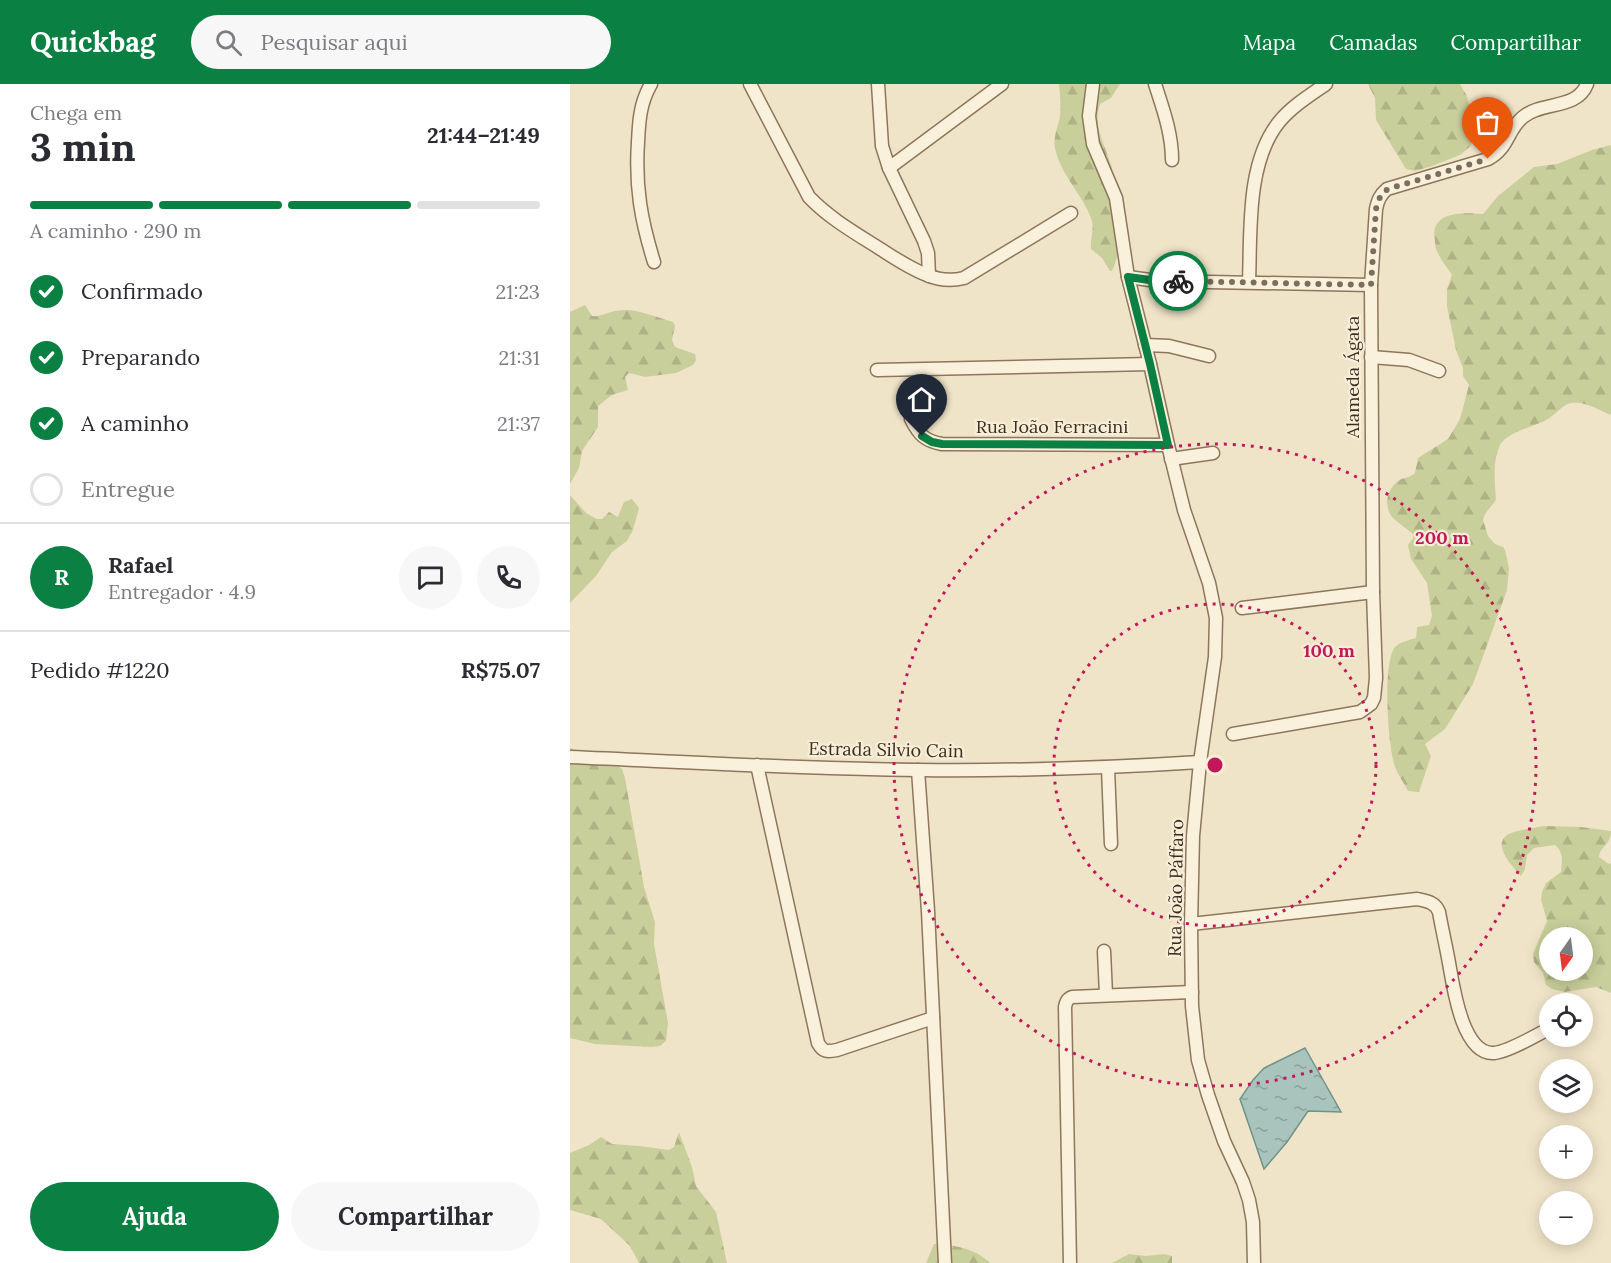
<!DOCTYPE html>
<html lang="pt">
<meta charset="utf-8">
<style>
body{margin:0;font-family:Lora,serif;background:#f7f7f7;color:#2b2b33;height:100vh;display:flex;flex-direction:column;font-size:22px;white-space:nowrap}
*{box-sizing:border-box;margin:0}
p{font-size:20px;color:#7c7c81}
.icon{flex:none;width:33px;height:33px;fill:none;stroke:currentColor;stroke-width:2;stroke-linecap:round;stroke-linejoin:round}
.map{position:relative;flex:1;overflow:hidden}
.side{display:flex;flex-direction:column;background:#fff;width:570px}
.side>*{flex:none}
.needle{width:39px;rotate:194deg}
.controls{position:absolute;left:969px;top:843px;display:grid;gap:12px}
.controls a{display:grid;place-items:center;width:54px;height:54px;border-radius:50%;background:#fff;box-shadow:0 3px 15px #0003;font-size:30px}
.pin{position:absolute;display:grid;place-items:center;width:51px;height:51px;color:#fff;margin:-62px -26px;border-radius:50% 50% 50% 0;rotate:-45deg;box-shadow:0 0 6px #0007}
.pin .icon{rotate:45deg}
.courier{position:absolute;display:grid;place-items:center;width:60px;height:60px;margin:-30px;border:4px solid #0b8043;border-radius:50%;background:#fff;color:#222;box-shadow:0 2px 8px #0007}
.head em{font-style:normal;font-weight:700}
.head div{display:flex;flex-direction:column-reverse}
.head{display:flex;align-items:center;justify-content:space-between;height:102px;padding:0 30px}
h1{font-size:39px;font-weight:700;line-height:45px}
.bar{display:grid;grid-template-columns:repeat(4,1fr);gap:9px 6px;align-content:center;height:72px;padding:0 30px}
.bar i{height:8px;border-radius:4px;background:#e1e1e2}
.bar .on{background:#0b8043}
.bar p{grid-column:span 4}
.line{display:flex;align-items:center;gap:15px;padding:0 30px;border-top:2px solid #e1e1e2}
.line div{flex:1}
.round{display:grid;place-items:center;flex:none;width:63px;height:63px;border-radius:32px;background:#f7f7f7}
ol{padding:0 30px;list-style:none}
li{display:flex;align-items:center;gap:18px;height:66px}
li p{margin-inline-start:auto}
li .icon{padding:6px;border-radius:50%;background:#0b8043;color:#fff;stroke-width:4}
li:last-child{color:#7c7c81}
li i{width:33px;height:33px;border:3px solid #e1e1e2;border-radius:50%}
.button{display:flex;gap:12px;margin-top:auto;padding:12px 30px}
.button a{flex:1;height:69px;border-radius:36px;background:#0b8043;color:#fff;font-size:24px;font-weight:700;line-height:69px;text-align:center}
.button a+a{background:#f7f7f7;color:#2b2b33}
header{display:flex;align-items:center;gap:36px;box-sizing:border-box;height:84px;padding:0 30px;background:#0b8043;color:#fff}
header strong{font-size:28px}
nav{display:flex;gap:33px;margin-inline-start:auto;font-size:21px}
.search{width:420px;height:54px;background:#f7f7f7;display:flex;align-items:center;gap:15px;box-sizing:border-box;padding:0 21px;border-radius:33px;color:#7c7c81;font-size:22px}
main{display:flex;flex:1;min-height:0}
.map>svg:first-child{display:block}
.forest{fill:url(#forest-firs);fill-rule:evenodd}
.water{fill:url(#water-ripples);stroke:#6f938a;stroke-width:1.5}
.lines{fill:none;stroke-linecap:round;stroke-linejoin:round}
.minor-casing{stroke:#8d765c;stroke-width:15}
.minor{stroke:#faf1dc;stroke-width:12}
.done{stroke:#7c6e5b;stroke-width:6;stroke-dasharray:0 10.8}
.route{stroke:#0b8043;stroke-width:8}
.ring{fill:none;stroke:#c2185b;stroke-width:3;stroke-dasharray:3 6}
.labels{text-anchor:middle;stroke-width:4.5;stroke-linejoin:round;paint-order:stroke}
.street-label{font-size:18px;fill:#3d2e20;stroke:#f7eed8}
.centre{fill:#c2185b;stroke:#f7eed8;stroke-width:3}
.ring-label{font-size:18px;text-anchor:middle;font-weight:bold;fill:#c2185b;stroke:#f7eed8;stroke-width:4.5;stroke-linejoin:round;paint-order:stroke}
</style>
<header>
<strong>Quickbag</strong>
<div class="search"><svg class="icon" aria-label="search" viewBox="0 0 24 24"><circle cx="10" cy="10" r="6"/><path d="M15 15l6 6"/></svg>Pesquisar aqui</div>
<nav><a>Mapa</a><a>Camadas</a><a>Compartilhar</a></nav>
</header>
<main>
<section class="side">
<div class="head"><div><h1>3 min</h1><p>Chega em</p></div><em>21:44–21:49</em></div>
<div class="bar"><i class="on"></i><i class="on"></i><i class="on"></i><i></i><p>A caminho · 290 m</p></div>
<ol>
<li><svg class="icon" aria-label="check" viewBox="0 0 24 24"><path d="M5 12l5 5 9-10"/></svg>Confirmado<p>21:23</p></li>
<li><svg class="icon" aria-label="check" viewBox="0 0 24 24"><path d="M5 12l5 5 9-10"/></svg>Preparando<p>21:31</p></li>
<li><svg class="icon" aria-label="check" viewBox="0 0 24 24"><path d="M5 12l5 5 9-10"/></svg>A caminho<p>21:37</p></li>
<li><i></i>Entregue</li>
</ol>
<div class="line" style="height:108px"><b class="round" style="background:#0b8043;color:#fff">R</b><div><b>Rafael</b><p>Entregador · 4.9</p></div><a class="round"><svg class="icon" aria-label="chat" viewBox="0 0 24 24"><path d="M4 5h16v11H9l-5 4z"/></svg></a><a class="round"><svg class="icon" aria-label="phone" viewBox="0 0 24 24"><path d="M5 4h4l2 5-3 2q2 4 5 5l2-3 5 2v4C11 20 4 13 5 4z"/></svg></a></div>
<div class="line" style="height:78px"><div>Pedido #1220</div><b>R$75.07</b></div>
<div class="button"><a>Ajuda</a><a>Compartilhar</a></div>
</section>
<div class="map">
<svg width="1041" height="1179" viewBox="0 0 1041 1179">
<defs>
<pattern id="forest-firs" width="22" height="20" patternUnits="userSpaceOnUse" patternTransform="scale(1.5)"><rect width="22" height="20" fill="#c9cf9b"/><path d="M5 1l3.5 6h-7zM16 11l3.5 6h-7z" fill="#aeb285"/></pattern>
<pattern id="water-ripples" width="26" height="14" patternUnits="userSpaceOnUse" patternTransform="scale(1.5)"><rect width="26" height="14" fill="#a9c4bc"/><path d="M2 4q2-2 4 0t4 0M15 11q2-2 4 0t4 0" fill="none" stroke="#8ba098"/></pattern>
</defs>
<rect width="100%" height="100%" fill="#f0e4c8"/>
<!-- forest -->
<g class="forest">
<path d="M489,0H550L541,14L530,20C523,43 533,56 540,78C550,108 556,158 542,187H540L532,174L521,165C520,154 525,145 521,134C512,110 490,90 485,64C483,53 488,43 490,32C491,22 490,11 489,0Z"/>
<polygon points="798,0 890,0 897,12 904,42 901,62 890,71 862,82 845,87 836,85 806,36 805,14"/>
<path d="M1041,61V331C1029,326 1015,317 1001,319C992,321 986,330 978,335C965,343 938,347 930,361C922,378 925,398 926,416L915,430L913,436L918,452L925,460L933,463L935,466L939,484L937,506L903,600L875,645L855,660L861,672L849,708L838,707C834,699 828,691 825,683C818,663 812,579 825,563C830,558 839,556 846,554L847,543L859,541L862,532L857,499L841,475L838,461L843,454V450C837,445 830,440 824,435C813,424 816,406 828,397C834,393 840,394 845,389L848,374L878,355L890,335L899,301L893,292V284L886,266L877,222V205L882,191C878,184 872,178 869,171C866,167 865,162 865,157C859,127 892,128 913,130L928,112L964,83L987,80L1022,66Z"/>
<path d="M15,221L22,232C31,233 37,228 46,227C64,223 85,233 103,238L105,242L102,256L105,263L125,270L126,276L123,281L106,289L75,293L59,289L55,293L58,306L42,311L28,322V343L12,367L9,384L0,400V228Z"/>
<polygon points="0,411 16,429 27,435 32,435 39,428 48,433 54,418 62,415 69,424 63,446 57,457 42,468 26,492 0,519"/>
<polygon points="0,664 45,679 52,685 55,694 74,803 85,838 84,860 98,939 96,957 90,962 81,963 25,960 0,954"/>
<path d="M973,742L1011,743L1041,747C1041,761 1030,762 1029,773L1039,780L1041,779V909L1026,903L995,908L982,905L976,901L973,889L964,878L963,870L977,837L971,816L972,808L976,799L991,788C992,778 994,768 985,761L964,764L957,771L955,785L951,792C943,783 920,760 939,750C946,746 965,744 973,742ZM980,854H1012V886H980Z"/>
<polygon points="109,1048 122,1083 126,1102 146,1128 157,1179 69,1179 60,1162 31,1135 0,1126 0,1069 19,1061 31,1053 42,1060 69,1062 99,1066 104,1063"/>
<path d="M364,1160C384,1161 405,1164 420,1179H356Z"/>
<polygon points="559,1170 576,1172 594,1170 602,1172 602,1179 542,1179"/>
</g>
<!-- water -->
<polygon class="water" points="735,964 771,1028 738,1027 717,1058 694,1085 670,1015 683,996 694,984"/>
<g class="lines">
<!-- minor casing -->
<g class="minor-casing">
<g id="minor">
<path d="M81,0C70,19 69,37 68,58C65,103 71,136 84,178"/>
<path d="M180,0L239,113C260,135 287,150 312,166C326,175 341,185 357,191C369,196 382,197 394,194L501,129"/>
<polyline points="308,0 312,62 319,84 354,157 358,169 359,192"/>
<polyline points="523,0 519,32 523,60 546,114 558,193 580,280 598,361 614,426 639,499 646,534 645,573 630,678 623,752 621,840 622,922 628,976 638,1011 654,1057 673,1098 679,1116 683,1138 684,1179"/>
<path d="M585,0C593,25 602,49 602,76"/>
<polyline points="319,84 432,0"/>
<polyline points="558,193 587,197 801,201"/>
<path d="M679,198C681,148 676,79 709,38C721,23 740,11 756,0"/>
<polyline points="575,261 599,262 639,272"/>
<polyline points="801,273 839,276 869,287"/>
<polyline points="307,286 580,280"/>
<path d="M341,335C349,351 355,357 372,360L598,361"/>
<polyline points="601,375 643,369"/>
<polyline points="672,524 803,508"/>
<path d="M663,650L790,628L801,620L804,614L806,594L803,508L801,201L806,125C808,116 810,111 817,105L918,75C939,64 937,46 953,33C972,17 1007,26 1017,0"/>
<path d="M0,673C116,678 233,685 349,686C443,687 537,684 630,678"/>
<path d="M187,681L248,959C253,968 257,968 267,966L363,934"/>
<polyline points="538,684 541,760"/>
<polyline points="348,686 358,827 375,1179"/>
<path d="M621,840L847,815C857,817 865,818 869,828C872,845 876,862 879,879C883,901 892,971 924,969C938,968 967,951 980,944"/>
<polyline points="534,867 536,911"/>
<path d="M500,1179L495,923C496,918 497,915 502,913L622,908"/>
</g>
</g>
<!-- minor -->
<use href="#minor" class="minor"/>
</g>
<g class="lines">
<!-- done -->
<path class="done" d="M608,197L801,201L806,125C808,116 810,111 818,105L918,75"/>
<!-- route -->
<polyline class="route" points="352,352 362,358 372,360 598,361 580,280 558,193 587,197 608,197"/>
</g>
<!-- distance rings -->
<g class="ring">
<circle cx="645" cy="681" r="161"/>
<circle cx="645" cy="681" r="321"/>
</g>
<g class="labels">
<!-- street labels -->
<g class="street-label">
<text transform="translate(783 293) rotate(-90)" y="6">Alameda Ágata</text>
<text x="482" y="349">Rua João Ferracini</text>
<text transform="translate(316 666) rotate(1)" y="6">Estrada Silvio Cain</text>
<text transform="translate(606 804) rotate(-89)" y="6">Rua João Páffaro</text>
</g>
</g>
<circle cx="645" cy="681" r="9" class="centre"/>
<g class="ring-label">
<text x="872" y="460">200 m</text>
<text x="759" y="573">100 m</text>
</g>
</svg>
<div class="controls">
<a><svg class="needle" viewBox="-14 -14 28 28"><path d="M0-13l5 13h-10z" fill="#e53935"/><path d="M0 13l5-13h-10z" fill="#7c7c81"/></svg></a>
<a><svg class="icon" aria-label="locate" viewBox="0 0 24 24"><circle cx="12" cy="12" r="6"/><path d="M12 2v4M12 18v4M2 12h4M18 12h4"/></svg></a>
<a><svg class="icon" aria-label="layers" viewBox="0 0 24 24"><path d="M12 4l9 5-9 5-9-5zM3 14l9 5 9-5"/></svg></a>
<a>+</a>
<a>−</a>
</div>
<div class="pin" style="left:918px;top:75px;background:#ea580c"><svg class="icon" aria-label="bag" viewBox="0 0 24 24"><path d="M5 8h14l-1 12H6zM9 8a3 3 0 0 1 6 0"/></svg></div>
<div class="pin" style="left:352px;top:352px;background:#1f2937"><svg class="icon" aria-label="home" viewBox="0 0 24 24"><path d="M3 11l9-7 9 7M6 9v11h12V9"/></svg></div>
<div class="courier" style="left:608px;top:197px"><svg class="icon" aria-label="bike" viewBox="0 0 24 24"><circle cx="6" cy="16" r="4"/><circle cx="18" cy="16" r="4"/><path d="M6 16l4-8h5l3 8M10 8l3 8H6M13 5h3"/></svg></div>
</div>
</main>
